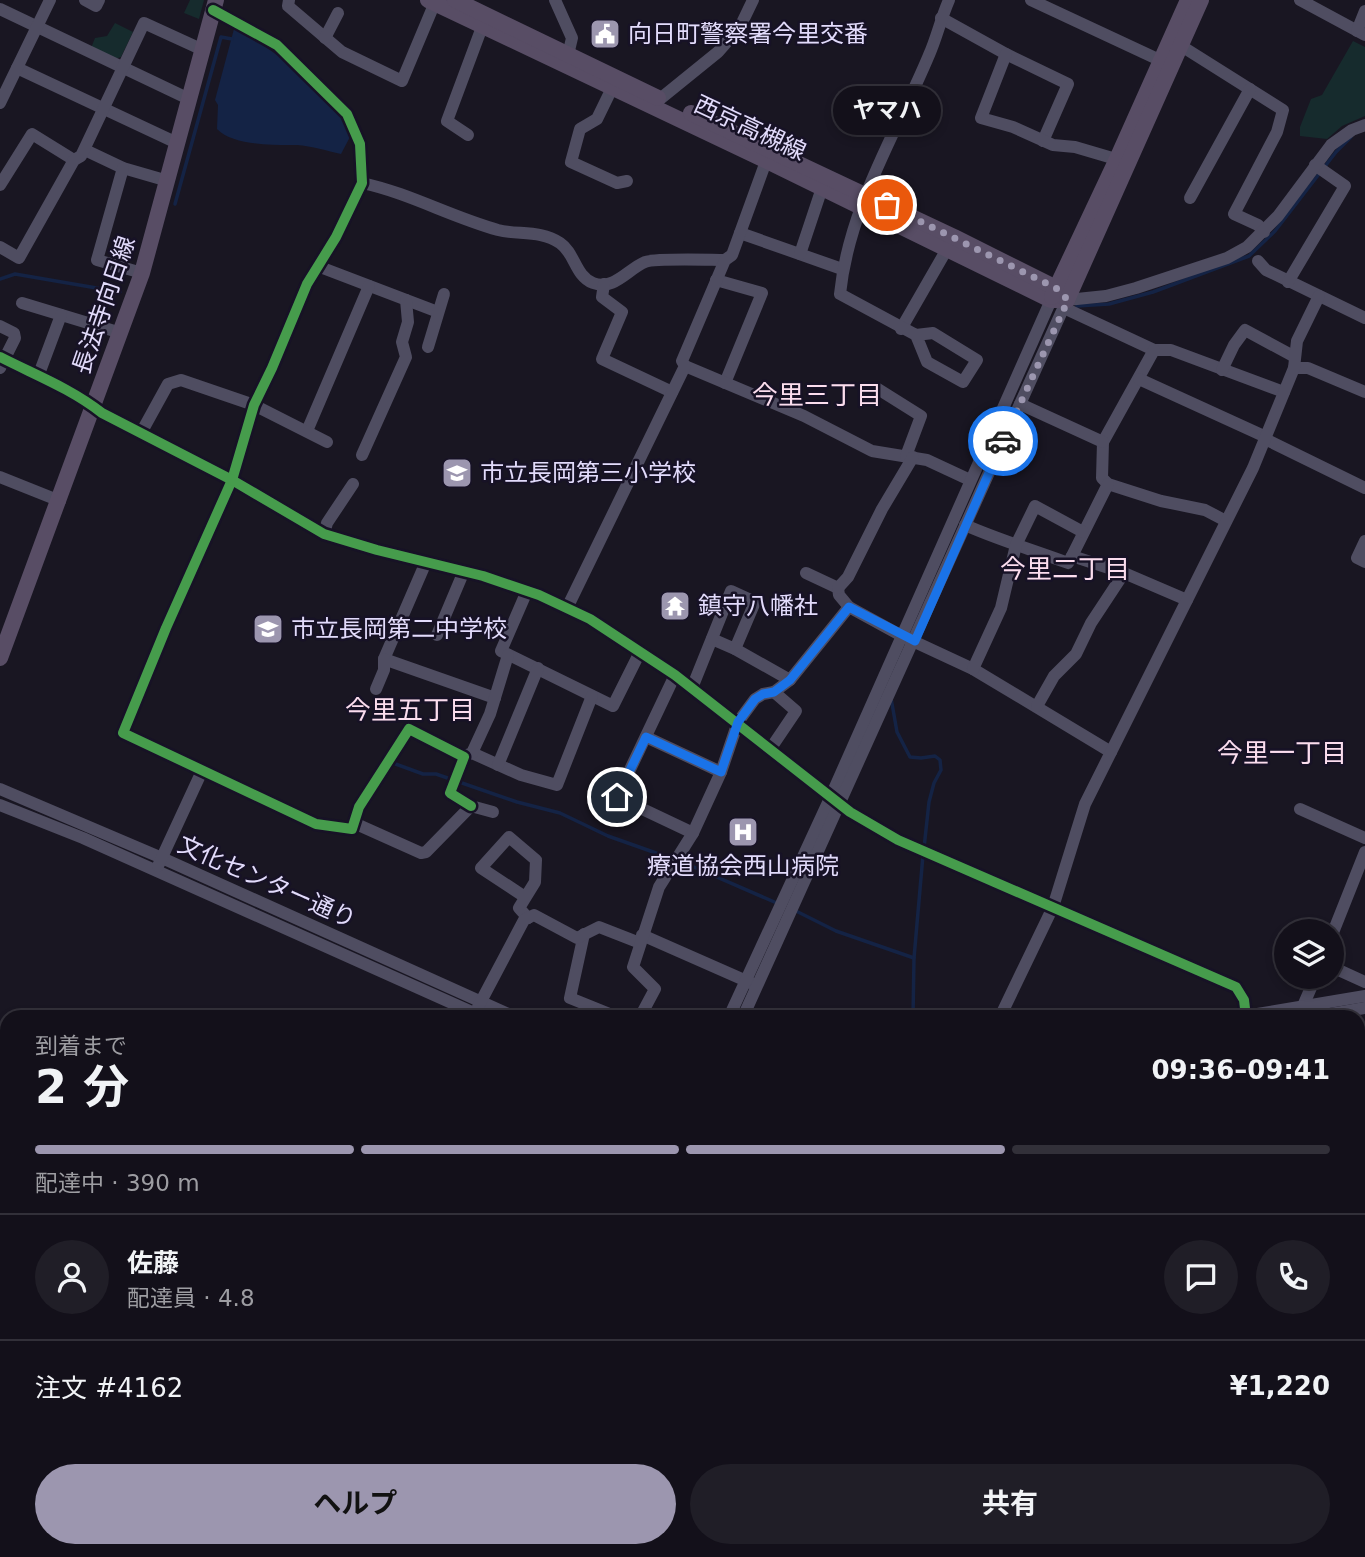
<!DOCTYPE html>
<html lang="ja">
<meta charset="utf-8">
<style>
body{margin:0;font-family:"DejaVu Sans","Noto Sans JP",sans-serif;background:#201e27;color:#f1f3f6;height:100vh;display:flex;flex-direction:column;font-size:26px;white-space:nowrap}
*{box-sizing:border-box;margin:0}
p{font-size:23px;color:#9d9da2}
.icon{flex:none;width:38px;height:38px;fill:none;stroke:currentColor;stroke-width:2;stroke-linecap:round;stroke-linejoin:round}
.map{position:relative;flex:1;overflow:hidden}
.details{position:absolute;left:0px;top:1010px;width:1365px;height:548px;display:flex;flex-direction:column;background:#13101a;border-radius:21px 21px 0 0;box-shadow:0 4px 10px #0003,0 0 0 2px #323039}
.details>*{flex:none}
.controls{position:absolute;left:1274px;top:919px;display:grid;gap:14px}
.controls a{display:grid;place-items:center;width:70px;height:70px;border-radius:50%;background:#13101a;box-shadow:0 4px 10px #0003,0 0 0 2px #323039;font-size:35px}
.pin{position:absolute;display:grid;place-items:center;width:60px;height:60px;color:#fff;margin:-30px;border:4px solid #fff;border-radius:50%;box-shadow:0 2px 7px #0007}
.courier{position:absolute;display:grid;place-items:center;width:70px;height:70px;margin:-35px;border:5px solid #1a73e8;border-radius:50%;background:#fff;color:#222;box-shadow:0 2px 9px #0007}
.bubble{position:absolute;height:49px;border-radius:24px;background:#13101a;box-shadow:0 4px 10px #0003,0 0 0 2px #323039;font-size:23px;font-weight:700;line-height:49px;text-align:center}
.head em{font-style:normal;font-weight:700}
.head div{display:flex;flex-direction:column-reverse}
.head{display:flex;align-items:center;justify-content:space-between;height:119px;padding:0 35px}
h1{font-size:46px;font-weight:700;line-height:52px}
.bar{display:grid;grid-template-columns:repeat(4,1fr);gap:10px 7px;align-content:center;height:84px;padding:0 35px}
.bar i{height:9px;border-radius:5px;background:#323039}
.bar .selected{background:#9c96af}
.bar p{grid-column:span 4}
.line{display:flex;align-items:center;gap:18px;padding:0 35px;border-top:2px solid #323039}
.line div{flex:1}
.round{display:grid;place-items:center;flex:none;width:74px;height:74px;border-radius:37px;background:#201e27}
.action{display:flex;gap:14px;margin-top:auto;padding:14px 35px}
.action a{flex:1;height:80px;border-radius:42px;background:#9c96af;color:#111;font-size:28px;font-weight:700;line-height:80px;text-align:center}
.action a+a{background:#201e27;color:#f1f3f6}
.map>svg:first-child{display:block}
.green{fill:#162b2d}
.water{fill:#142345}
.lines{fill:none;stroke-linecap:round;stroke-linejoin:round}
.stream{stroke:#142345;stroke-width:3.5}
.minor{stroke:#4f4d61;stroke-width:12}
.major{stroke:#584d65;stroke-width:16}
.cycleway-casing{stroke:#171226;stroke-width:15}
.cycleway{stroke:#469c4c;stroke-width:10}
.done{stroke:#9c96af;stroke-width:7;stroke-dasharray:0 12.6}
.route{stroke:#1a73e8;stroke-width:9}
.labels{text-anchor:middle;stroke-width:5;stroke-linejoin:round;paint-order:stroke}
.poi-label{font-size:24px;fill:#e2dbfb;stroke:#171226;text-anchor:start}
.street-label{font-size:24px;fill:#e2dbfb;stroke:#171226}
.neighbourhood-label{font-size:26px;fill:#fbddee;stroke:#171226}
</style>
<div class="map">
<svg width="1365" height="1557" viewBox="0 0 1365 1557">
<rect width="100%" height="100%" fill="#191622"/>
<!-- green -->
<g class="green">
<polygon points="190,0 204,0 199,19 184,13"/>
<polygon points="115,23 133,32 121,57 115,59 91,48 95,38 107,36"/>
<polygon points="1353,41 1365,47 1365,116 1342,126 1327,139 1300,136 1300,127 1311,99 1322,95"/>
</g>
<!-- water -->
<path class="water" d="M234,29C277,50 330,92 351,135L341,154C327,151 312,146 297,145C275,145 233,146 217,129L218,105L215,100Z"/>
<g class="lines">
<!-- stream -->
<g class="stream">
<polyline points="175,204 221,37 232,39"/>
<polyline points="0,279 15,274 120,292"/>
<polyline points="1077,306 1109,304 1153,292 1249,256 1275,231 1336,152 1351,137"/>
<polyline points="891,698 897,732 910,757 921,758 935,756 940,760 941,770 934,783 929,802 924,848"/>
<polyline points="393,763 423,774 436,774 517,802 560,813 608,836 673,859"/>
<polyline points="680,861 779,904"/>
<polyline points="796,911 836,931 914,958"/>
<polyline points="913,1017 914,958 923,855"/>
<polyline points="889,1550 906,1557"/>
<polyline points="282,1557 284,1550"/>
<polyline points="650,1557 652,1550"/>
</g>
<!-- minor -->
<g class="minor">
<polyline points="85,0 96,6 99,0"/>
<polyline points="289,0 288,6 342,52 402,81 436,0"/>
<polyline points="555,0 572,38 568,55"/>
<polyline points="1031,0 1166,63"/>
<polyline points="1300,0 1365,35"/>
<polyline points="0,9 189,99"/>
<polyline points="213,10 277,45 347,114 360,144 362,183 336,237 307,284 272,368 254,405 232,480 166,628 123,733 316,824 352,829 359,807 409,729 464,757 450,793 471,806"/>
<polyline points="941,18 1006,54 1068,84 1043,141"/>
<polyline points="1357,31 1365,11"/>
<polyline points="325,38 338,13"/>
<polyline points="1175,42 1283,110 1277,132 1234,214 1258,225 1264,232"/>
<polyline points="1006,54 981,118 1013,127 1053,145 1075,147 1126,162"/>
<polyline points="17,68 177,143"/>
<polyline points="616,80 597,119 580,129 571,162 617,183 627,181"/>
<polyline points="660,99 718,52 740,27 753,0"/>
<polyline points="0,103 50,0"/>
<polyline points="468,135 447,121 485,19"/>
<polyline points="85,150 123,168 168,181"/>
<polyline points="123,168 97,260 142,273"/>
<path d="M362,183C409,193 451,217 498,230C518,235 541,230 560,243C575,253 575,276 593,283C614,291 628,269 645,262C655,258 710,260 725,260"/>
<polyline points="0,185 32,134 74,160"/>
<polyline points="1190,198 1250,89"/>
<polyline points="740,233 842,269"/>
<polyline points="0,247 19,258 74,160 81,156 144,23 203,50"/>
<polyline points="800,254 822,188"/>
<polyline points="1258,261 1266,270 1365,318"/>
<polyline points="320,267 438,312"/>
<polyline points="716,280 762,293 725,383"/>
<polyline points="1288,282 1345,186 1315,165"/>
<polyline points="604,284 602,297 622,312 602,359 672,392"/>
<polyline points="22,303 121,333"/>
<polyline points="1064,308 1154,350 1171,350 1284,392"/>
<polyline points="0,326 14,333 15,338 0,368"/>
<polyline points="901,329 947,249"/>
<path d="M916,335L927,362L963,382L977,360L933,333L916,335L840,294C849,207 896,134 929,55C937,37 941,18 949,0"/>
<polyline points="428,347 444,294"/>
<polyline points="1154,350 1103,442 1102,478 1108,484 1161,501 1205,510 1226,521"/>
<path d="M0,357C35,375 70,388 102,413L232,480L324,534L377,550L483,576L539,595L590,619L675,675L850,812L898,840L1236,987L1244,1000L1246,1017"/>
<polyline points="685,366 804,416 872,451 927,460 970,480"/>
<polyline points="1294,368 1308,368 1365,392"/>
<polyline points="1222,370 1234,345 1245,330 1295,357"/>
<polyline points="39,374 61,315"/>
<polyline points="1139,379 1266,437"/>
<polyline points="878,389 921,416 906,456"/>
<polyline points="1020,404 1103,442"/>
<polyline points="307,431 369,286"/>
<polyline points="141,433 168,384 181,380 254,405 327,442"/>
<polyline points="1265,439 1365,488"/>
<polyline points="362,455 406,357 402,342 408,322 406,300"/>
<polyline points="0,477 60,501"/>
<path d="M965,525C999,540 1033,550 1068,563L1072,556L1124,573L1187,600"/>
<polyline points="324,534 327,523 353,484"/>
<polyline points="1365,541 1357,558 1365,562"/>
<polyline points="1072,556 1108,484"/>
<polyline points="426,562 384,659 495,698"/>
<polyline points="806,573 838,588 839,595 849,607 902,636 973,669 1111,752"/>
<polyline points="838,588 848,577 882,509 913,457"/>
<polyline points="527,591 501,651 613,706 640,652"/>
<polyline points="567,608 685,366 682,361 725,260 732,255 769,153"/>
<polyline points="437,635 464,571"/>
<polyline points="712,639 735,649 790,680"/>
<polyline points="973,669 1001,608 1016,545 1035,506 1083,532"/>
<polyline points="675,675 617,797 693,833"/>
<polyline points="692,688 731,591 755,602 735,649"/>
<polyline points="376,689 384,670 384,659"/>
<polyline points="1037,706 1054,676 1076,654 1091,623 1124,573"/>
<polyline points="646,737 721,772"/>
<polyline points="771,748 796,711 774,692"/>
<polyline points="472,753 521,775 557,785 592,696"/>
<polyline points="464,756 472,753 490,714 508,655"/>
<polyline points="498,765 538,668"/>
<polyline points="0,789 162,858 515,1017"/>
<polyline points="0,805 83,838 483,1017"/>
<polyline points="1300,809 1365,838"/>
<polyline points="354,823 421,853 426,852 471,806 493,812"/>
<polyline points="158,866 202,771"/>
<polyline points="525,897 481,868 509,837 536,860 535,882 519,908 528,918"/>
<polyline points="584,934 570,998 617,1017"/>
<polyline points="642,935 751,983"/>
<polyline points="1332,935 1365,852"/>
<polyline points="1332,967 1365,982"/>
<polyline points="1303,1006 1316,976"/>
<polyline points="478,1007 524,920 534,915 577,938 599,927 640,943"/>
<polyline points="640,1017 655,989 633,967 659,887 693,833 721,772 738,722 755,699 763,694 774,692 790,680 849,607"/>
<polyline points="729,1017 831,796 1051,300"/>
<polyline points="743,1017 1067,300 1106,296 1136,288 1227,258 1247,247 1278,216 1331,145 1352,130 1365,125"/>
<polyline points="1000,1017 1053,907 1085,804 1253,468 1294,368 1297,341 1319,296"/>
<polyline points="1239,1017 1365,996"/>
<polyline points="1314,1017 1365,1008"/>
<polyline points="1358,1042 1365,1046"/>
<polyline points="1358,1104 1365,1088"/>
<polyline points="1358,1175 1365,1178"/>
<polyline points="1365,1229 1358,1245 1365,1248"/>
<polyline points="1358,1332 1365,1316"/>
<polyline points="1358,1373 1365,1375"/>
<polyline points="1358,1426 1365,1432"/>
<polyline points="109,1550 121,1557"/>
<polyline points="379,1550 387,1557"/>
<polyline points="765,1550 776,1557"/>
<polyline points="998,1550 1017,1557"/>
<polyline points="1149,1550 1155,1557"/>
<polyline points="1231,1550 1239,1557"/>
<polyline points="0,1555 7,1542"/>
<polyline points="140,1557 143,1550"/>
<polyline points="199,1557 202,1550"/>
<polyline points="259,1557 262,1550"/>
<polyline points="430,1557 436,1550"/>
<polyline points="748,1557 752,1550"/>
<polyline points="1077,1557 1083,1550"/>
<polyline points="1277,1557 1280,1550"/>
<polyline points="1332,1557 1335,1550"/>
</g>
<!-- major -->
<g class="major">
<polyline points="428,0 767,161 1051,300 1067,300"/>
<polyline points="455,0 658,98"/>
<polyline points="691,113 954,237 1056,288 1067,300"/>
<polyline points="1052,297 1117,159 1188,0"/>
<polyline points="1067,300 1201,0"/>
<polyline points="0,658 142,273 216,0"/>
</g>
<!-- cycleway casing -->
<g class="cycleway-casing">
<g id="cycleway">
<polyline points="213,10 277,45 347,114 360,144 362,183 336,237 307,284 272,368 254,405 232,480 166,628 123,733 316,824 352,829 359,807 409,729 464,757 450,793 471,806"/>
<path d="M0,357C35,375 70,388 102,413L232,480L324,534L377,550L483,576L539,595L590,619L675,675L850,812L898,840L1236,987L1244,1000L1246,1017"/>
</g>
</g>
<!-- cycleway -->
<use href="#cycleway" class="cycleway"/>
</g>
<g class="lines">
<!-- done -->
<polyline class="done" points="887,205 1056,288 1068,300 1003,441"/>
<!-- route -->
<polyline class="route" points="617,797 646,737 721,772 738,722 755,699 763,694 774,692 790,680 849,607 915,641 1003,441"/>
</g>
<!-- icons -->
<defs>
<g id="civic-square" transform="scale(1.575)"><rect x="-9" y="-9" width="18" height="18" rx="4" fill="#9c96af" stroke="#171226"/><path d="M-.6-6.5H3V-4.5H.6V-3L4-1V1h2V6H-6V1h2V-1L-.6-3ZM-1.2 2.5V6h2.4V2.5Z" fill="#fff"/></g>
<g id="school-square" transform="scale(1.575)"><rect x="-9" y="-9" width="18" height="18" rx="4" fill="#9c96af" stroke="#171226"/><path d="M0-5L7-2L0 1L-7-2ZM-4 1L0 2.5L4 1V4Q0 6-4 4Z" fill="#fff"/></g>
<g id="temple-square" transform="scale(1.575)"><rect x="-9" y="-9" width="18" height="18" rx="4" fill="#9c96af" stroke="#171226"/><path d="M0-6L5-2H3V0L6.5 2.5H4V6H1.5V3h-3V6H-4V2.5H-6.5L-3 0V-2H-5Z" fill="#fff"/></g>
<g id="hospital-square" transform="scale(1.575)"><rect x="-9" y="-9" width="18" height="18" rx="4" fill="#9c96af" stroke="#171226"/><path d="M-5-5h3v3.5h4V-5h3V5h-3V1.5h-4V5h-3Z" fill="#fff"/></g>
</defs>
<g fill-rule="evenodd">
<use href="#civic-square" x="605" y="34"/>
<use href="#school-square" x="457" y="473"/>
<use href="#temple-square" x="675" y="606"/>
<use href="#school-square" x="268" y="629"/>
<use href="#hospital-square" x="743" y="832"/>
</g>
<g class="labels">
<!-- poi labels -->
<g class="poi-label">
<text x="628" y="42">向日町警察署今里交番</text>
<text x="480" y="481">市立長岡第三小学校</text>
<text x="698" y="614">鎮守八幡社</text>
<text x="291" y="637">市立長岡第二中学校</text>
<text x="743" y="874" text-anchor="middle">療道協会西山病院</text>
</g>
<!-- street labels -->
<g class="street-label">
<text transform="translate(750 128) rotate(25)" y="8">西京高槻線</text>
<text transform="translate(104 305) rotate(-71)" y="8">長法寺向日線</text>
<text transform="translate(267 882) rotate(24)" y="8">文化センター通り</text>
</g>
<!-- neighbourhood labels -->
<g class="neighbourhood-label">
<text x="817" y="404">今里三丁目</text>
<text x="1065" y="578">今里二丁目</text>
<text x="410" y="719">今里五丁目</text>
<text x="1282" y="762">今里一丁目</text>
</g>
</g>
</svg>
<div class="controls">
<a><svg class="icon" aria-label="layers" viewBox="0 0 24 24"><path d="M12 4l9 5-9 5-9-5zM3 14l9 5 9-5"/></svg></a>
</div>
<div class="pin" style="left:887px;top:205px;background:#ea580c"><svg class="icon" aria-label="bag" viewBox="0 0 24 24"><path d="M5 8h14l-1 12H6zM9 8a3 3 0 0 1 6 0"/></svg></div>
<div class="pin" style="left:617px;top:797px;background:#1f2937"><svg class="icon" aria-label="home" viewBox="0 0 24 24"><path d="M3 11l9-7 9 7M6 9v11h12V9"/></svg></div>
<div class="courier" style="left:1003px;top:441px"><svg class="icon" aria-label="car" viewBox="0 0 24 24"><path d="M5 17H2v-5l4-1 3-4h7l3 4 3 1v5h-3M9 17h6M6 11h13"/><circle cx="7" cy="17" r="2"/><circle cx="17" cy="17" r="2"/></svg></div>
<div class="bubble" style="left:833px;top:86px;width:108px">ヤマハ</div>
<section class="details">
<div class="head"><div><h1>2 分</h1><p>到着まで</p></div><em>09:36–09:41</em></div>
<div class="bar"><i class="selected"></i><i class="selected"></i><i class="selected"></i><i></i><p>配達中 · 390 m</p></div>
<div class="line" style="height:126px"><a class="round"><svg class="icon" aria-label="person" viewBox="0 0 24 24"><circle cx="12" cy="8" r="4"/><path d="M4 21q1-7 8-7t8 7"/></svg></a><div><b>佐藤</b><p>配達員 · 4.8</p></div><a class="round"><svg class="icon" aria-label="chat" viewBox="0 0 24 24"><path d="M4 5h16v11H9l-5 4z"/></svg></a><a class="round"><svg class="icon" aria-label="phone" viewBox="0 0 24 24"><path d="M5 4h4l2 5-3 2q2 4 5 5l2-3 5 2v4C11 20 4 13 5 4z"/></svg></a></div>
<div class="line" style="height:91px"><div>注文 #4162</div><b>¥1,220</b></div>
<div class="action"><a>ヘルプ</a><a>共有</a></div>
</section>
</div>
